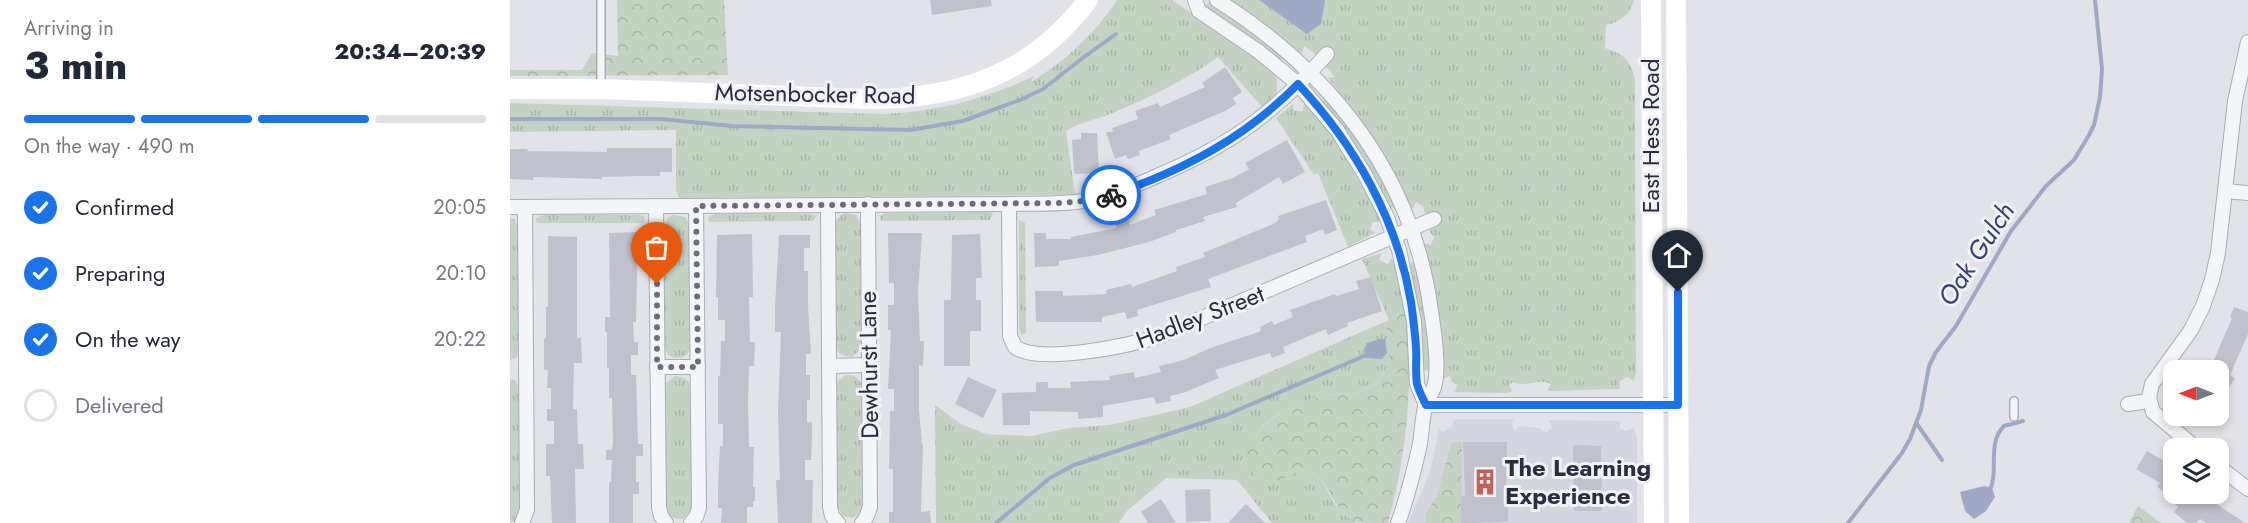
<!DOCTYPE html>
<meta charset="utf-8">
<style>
body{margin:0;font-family:Jost,sans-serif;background:#f2f2f3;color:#1f2937;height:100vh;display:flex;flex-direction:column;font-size:22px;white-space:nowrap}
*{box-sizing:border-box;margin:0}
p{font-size:20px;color:#747a83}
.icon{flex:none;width:33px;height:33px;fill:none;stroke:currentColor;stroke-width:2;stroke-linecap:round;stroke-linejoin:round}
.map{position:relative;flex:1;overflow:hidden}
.side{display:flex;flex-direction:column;background:#fff;width:510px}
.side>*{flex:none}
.needle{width:39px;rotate:270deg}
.buttons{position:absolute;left:1653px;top:360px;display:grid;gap:12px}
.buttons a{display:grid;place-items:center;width:66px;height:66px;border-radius:12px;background:#fff;box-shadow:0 3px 9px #0003;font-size:30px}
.pin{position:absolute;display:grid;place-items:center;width:51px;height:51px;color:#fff;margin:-62px -26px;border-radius:50% 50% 50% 0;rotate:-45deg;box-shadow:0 0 6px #0007}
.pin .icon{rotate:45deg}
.courier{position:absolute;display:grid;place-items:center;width:60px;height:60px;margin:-30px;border:4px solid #1a73e8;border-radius:50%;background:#fff;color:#222;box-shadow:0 2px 8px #0007}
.head em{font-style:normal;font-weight:800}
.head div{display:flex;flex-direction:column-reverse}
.head{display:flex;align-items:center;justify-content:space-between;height:102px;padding:0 24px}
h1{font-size:39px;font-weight:800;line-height:45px}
.bar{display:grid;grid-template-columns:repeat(4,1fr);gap:9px 6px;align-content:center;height:72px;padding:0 24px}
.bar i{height:8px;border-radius:4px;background:#e0e1e3}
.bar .current{background:#1a73e8}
.bar p{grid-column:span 4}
ol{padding:0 24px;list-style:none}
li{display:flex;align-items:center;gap:18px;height:66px}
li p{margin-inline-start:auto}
li .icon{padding:6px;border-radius:50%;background:#1a73e8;color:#fff;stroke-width:4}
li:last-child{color:#747a83}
li i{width:33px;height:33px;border:3px solid #e0e1e3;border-radius:50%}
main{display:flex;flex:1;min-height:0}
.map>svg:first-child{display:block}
.built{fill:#d4d5de}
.grass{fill:url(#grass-tufts)}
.park{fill:url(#park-crowns)}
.water{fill:#a0a8c6}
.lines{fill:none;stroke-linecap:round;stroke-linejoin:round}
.stream{stroke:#a0a8c6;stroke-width:4}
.building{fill:#c0c1cc}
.service-casing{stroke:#abacb6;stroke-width:10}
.minor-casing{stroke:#abacb6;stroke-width:16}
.service{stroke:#f4f5f8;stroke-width:7}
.minor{stroke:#f4f5f8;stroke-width:14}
.secondary{stroke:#fff;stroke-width:20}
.done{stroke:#6b6d7b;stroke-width:6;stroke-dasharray:0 10.8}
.route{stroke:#1a73e8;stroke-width:8}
.labels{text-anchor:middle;stroke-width:6;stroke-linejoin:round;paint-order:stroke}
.street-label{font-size:24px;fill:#2b2d40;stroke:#f1f2f7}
.poi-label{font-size:24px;font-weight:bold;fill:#2b2d40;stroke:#f1f2f7;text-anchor:start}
.water-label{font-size:26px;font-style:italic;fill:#384271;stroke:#f1f2f7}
</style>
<main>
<section class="side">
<div class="head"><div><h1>3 min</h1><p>Arriving in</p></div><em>20:34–20:39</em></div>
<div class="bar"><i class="current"></i><i class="current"></i><i class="current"></i><i></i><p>On the way · 490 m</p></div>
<ol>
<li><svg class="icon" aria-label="check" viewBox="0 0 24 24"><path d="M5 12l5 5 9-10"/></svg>Confirmed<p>20:05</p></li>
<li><svg class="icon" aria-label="check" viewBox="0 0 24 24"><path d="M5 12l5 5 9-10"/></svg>Preparing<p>20:10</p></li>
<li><svg class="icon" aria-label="check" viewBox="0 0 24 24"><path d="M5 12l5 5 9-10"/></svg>On the way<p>20:22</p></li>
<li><i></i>Delivered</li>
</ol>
</section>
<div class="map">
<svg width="1738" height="523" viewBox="0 0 1738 523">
<defs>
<pattern id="grass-tufts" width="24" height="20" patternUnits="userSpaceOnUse" patternTransform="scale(1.5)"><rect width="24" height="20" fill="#c4d2c4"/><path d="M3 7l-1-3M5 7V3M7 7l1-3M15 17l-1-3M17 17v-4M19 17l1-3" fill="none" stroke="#a9b5a9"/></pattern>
<pattern id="park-crowns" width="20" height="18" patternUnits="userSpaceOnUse" patternTransform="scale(1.5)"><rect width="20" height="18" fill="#c4d2c4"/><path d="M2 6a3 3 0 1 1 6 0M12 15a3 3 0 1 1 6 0" fill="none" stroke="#a9b5a9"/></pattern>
</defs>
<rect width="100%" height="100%" fill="#e2e3e9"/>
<!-- built -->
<polygon class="built" points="944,419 997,419 1004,420 1002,423 1004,430 1010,426 1030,428 1036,433 1042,427 1039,420 1042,420 1110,421 1110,428 1116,431 1123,428 1127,437 1127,523 898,523 920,472 929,429 933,432 942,426"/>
<!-- grass -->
<g class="grass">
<path d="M607,0H662L741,53L766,74L767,92L752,107L708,57C675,81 638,98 600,114C586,120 569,122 556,131L565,194L554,195L169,198L166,190V130L0,132V103L373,114C426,112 476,99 524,76L521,82C556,61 584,34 607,0Z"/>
<path d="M718,0H1124C1120,15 1110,22 1096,25L1095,48C1114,54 1121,60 1125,80L1126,373L1124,381L1117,377L1109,382L1110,389L1040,391L1037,390L1041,384C1030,378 1016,388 1003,382L999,385L1003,391L997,393L945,392L947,385L942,382L940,376L932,379L913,243L921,245L924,237L920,232L913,206L906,202L903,209L900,206L864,139L818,78L825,77L805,54L794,46L792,53L789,52L759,27Z"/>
<polygon points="699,2 740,29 773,55 773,59 768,60 732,32 696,8 695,6"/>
<polygon points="815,98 860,155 885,206 883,208 878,206 849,153 814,104 812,102"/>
<path d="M783,104L784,111H793L794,104C820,116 855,189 869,216L870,222H863L860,229L865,233L838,247L808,173L804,175L766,118Z"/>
<polygon points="478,212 483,213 480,220 371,221 370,216 375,213"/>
<path d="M335,213L346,215L352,225V348L342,357C333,356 327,354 325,344L324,224L330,216Z"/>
<polygon points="205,214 300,214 307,216 303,221 199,222 198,217"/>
<polygon points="34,215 130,215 135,217 134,223 28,223 25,219"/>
<path d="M164,215L175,217L180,225L181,346C178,358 170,360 159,356L154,348L153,230L158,217Z"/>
<polygon points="0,218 4,219 10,229 11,350 6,358 0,360"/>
<polygon points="509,220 515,223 516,333 511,335 509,327"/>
<polygon points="872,253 869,260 878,264 881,258 886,266 896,312 879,320 852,259"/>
<polygon points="901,262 906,263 917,319 920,370 918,371 913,369 909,316 899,268"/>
<path d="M874,322C884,350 881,380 850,392C840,396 828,393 818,395C796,399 757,415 746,435C741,444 739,456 735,466C741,471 748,478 754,480C772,485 785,467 799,472C815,478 817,492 825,504C831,512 839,517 846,523H762L727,480L656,478L617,511L609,523H426L425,405L451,424L476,434L522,436L559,428L600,425L680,407Z"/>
<polygon points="336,375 345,376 352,384 355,502 352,511 343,518 333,516 326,505 326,389 328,381"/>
<path d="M165,376C174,376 180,380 181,389L183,505L181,511L173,519C163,519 159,517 155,509L154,389L156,383Z"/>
<polygon points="0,379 5,380 11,390 12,511 10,516 3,522 0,522"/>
</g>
<!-- park -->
<g class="park">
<polygon points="107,0 214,0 218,75 0,76 0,70 72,70 82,53 108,56"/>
<path d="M896,312C904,383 897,454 878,523C868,523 854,523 845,522C821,511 822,480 799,472C785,467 772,486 754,480C747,478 741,471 735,466C735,426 783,402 817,395C828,393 840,396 850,392C881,381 884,350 874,322Z"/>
<polygon points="952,442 951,523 916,523 916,513 927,496 941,443"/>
<polygon points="1628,506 1651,523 1619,523"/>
</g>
<!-- water -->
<g class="water">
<polygon points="749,0 815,0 811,24 797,34"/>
<polygon points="869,339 875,339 877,353 872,359 856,358 854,349 857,343"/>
<polygon points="1474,486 1482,488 1485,497 1476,511 1464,519 1455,511 1450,492"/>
</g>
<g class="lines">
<!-- stream -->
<g class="stream">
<polyline points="0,119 151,119 222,126 400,130 453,121 510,100 533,89 574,57 606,34"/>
<polyline points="1407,424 1432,460"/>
<path d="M1479,492C1490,472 1476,444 1494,426L1513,421"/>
<polyline points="486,523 540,478 564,465 716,415 859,354"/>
<polyline points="1338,523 1392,453 1400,439 1411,410 1419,366 1426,352 1446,326 1501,231 1536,186 1564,160 1579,135 1584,125 1590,97 1592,69 1585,0"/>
</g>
</g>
<!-- building -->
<g class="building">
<polygon points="420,0 481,0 482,6 422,15"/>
<polygon points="715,67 732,92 723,98 726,104 715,111 659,135 661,139 629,151 630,155 618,159 616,155 605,159 596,132 603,132 602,128 628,119 625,111 648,103 650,107 695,87 692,83"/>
<polygon points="571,133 587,133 589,173 564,174 562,140 571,139"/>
<polygon points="777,140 795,172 773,184 769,177 726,203 727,207 693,217 695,221 666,230 666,232 639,242 588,255 549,261 549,266 525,267 524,233 536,233 536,239 561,239 561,237 607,228 605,224 619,220 620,225 646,215 644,210 697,194 695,187 723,178 739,169 735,163"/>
<polygon points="97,148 162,148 162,172 150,172 150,176 129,176 92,177 92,179 23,177 23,180 0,179 0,149 18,149 17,151 97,152"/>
<polygon points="816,200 827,230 815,235 813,229 795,236 797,242 698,279 701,287 627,310 628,316 617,319 615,312 592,317 592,322 526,322 525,291 553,291 553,296 597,294 596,290 621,284 622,287 667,271 666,267 695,257 693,253 763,224 769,220 768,216"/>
<polygon points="128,232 126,322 123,322 124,342 128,342 128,355 121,355 121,375 126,375 128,444 133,444 133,456 126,456 126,482 129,482 129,494 123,494 123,523 99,523 99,482 101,482 102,460 96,460 96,450 102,450 103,443 102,398 99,398 99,368 97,368 97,332 95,332 95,317 100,317 99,233"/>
<polygon points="378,233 412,233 408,294 410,341 414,341 413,366 409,365 409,410 412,444 413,444 411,512 420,511 421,523 379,523 379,512 383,512 383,469 379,469 380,411 384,411 384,389 378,389 381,330 378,330 378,305 384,305 384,283 379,283"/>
<polygon points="242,234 243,297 239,297 240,342 245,342 244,366 239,366 238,401 239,447 244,447 243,487 245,487 245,501 243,501 243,507 237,507 237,523 211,523 212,508 208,508 208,486 210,446 213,446 213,424 208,424 208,376 210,376 211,341 215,341 215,320 208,320 208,297 206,297 207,235"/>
<polygon points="470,234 472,278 466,278 466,300 471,300 471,331 460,331 460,366 434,366 434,300 441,300 442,235"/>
<polygon points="269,235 300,235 300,248 294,248 294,271 298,271 298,307 301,354 296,354 296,375 300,375 300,400 297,400 297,422 302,422 302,437 301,460 295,460 295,480 303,480 302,523 268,523 266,480 270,480 268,412 271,332 265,332 265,307"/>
<polygon points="38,236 67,237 67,338 71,338 72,363 64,363 63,409 67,409 68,444 73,444 74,469 65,469 66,523 42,523 40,476 36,476 36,444 44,444 44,421 37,421 37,409 41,409 41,388 37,388 38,370 34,370 34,339 36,338 36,307 38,307"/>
<polygon points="861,277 872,311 837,323 838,326 818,335 816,329 773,347 775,353 762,358 760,353 705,370 709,378 673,393 660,396 661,401 646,404 644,397 593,406 593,417 568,419 568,412 520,411 520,425 493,425 492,393 526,392 526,382 538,382 538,388 561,388 560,382 600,380 599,376 624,372 625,378 651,372 649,366 671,361 703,347 740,335 751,331 750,327 762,321 764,325 783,317 780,310 825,294 826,296 849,289 846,281"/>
<polygon points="1724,307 1738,312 1738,334 1720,375 1725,379 1708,400 1708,370 1690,370 1699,359 1703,362 1722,318 1720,317"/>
<polygon points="458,377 487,390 473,418 445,404"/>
<polygon points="953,442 997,442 996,505 998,505 998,522 951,523 951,496 955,496"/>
<polygon points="1063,445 1091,446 1092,511 1064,511"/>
<polygon points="1637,451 1664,467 1664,494 1692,494 1735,523 1696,523 1690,519 1686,523 1677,523 1664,512 1668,507 1647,486 1650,483 1626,469"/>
<polygon points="700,489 701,521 676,522 675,490"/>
<polygon points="651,499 666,523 638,523 631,512"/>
<polygon points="736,504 755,523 718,523"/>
</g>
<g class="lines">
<!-- service casing -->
<g class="service-casing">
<g id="service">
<polyline points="91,86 91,0"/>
<polyline points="1504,401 1504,417"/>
</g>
</g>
<!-- minor casing -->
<g class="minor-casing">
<g id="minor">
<polyline points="685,0 689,11 748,51 788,84 827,130 854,173 876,215 889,250 904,321 907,384 916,405"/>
<path d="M707,0C821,72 903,175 921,311C924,330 929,365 925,383C924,391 919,397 916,404C912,417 912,431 910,444C904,471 897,498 888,523"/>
<polyline points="1715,191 1738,193"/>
<path d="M499,204L500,336L505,347C530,365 621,345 650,336L924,219"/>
<polyline points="318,205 320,507 322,516 328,523"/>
<polyline points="146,206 149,508 151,516 156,523"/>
<path d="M0,207L499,204C523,203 548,205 573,201C599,197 623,187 647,176C721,145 763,114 817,54"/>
<polyline points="319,366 359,365"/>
<polyline points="147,367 188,367"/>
<polyline points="1618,404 1639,401"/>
<polyline points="916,405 1168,405"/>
<polyline points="1686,448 1643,412 1639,398 1642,384 1681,330 1693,306 1702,280 1708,253 1725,101 1738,42"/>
<polyline points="1708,466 1738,489"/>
<polyline points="12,523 17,510 15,207"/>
<polyline points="181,523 186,517 189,508 186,206"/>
<polyline points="352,523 356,518 360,507 358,204"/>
</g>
</g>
<!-- service -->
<use href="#service" class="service"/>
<!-- minor -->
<use href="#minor" class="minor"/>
<!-- secondary -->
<g class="secondary">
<polyline points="1141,0 1144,523"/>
<polyline points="1166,0 1169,523"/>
<path d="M0,89H91L358,99C449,99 522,74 578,0"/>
</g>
</g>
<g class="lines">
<!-- done -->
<polyline class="done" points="147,284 147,367 188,367 186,206 550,203 574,201 601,195"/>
<!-- route -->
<path class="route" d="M601,195C672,171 735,138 788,84C845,145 887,219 901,302C903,317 905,332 906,347C907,359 905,372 907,384C909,391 913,399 916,405H1168V292"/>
</g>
<!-- icons -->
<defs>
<g id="building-bare" transform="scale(2.07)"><path d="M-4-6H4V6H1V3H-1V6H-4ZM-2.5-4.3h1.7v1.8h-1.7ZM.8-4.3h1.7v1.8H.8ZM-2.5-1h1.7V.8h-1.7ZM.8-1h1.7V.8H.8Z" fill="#c46051" stroke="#f1f2f7" stroke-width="2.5" paint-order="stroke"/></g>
</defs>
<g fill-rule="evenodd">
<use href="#building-bare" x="975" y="482"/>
</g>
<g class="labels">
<!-- street labels -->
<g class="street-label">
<text transform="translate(305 94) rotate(1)" y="8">Motsenbocker Road</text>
<text transform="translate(1141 136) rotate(-90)" y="8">East Hess Road</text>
<text transform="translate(690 317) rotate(-21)" y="8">Hadley Street</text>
<text transform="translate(359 365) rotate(-91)" y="8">Dewhurst Lane</text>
</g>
<!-- poi labels -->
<g class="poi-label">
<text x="995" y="476">The Learning<tspan x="995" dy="28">Experience</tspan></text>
</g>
<!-- water labels -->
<g class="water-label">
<text transform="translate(1466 254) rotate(-57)" y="9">Oak Gulch</text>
</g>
</g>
</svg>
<div class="buttons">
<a><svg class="needle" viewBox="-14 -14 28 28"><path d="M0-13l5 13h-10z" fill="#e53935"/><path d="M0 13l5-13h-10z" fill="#747a83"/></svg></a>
<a><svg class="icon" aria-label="layers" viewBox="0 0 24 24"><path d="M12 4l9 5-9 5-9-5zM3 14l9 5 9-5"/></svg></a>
</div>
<div class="pin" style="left:147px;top:284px;background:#ea580c"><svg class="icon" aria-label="bag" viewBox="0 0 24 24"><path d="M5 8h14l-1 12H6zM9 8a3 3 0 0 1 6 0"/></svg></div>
<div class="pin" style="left:1168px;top:292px;background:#1f2937"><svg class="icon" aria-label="home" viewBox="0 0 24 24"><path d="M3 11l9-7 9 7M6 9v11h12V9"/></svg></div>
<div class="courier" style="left:601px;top:195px"><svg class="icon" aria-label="bike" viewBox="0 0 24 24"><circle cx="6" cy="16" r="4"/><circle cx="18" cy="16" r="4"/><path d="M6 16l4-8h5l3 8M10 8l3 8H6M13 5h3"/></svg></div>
</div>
</main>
